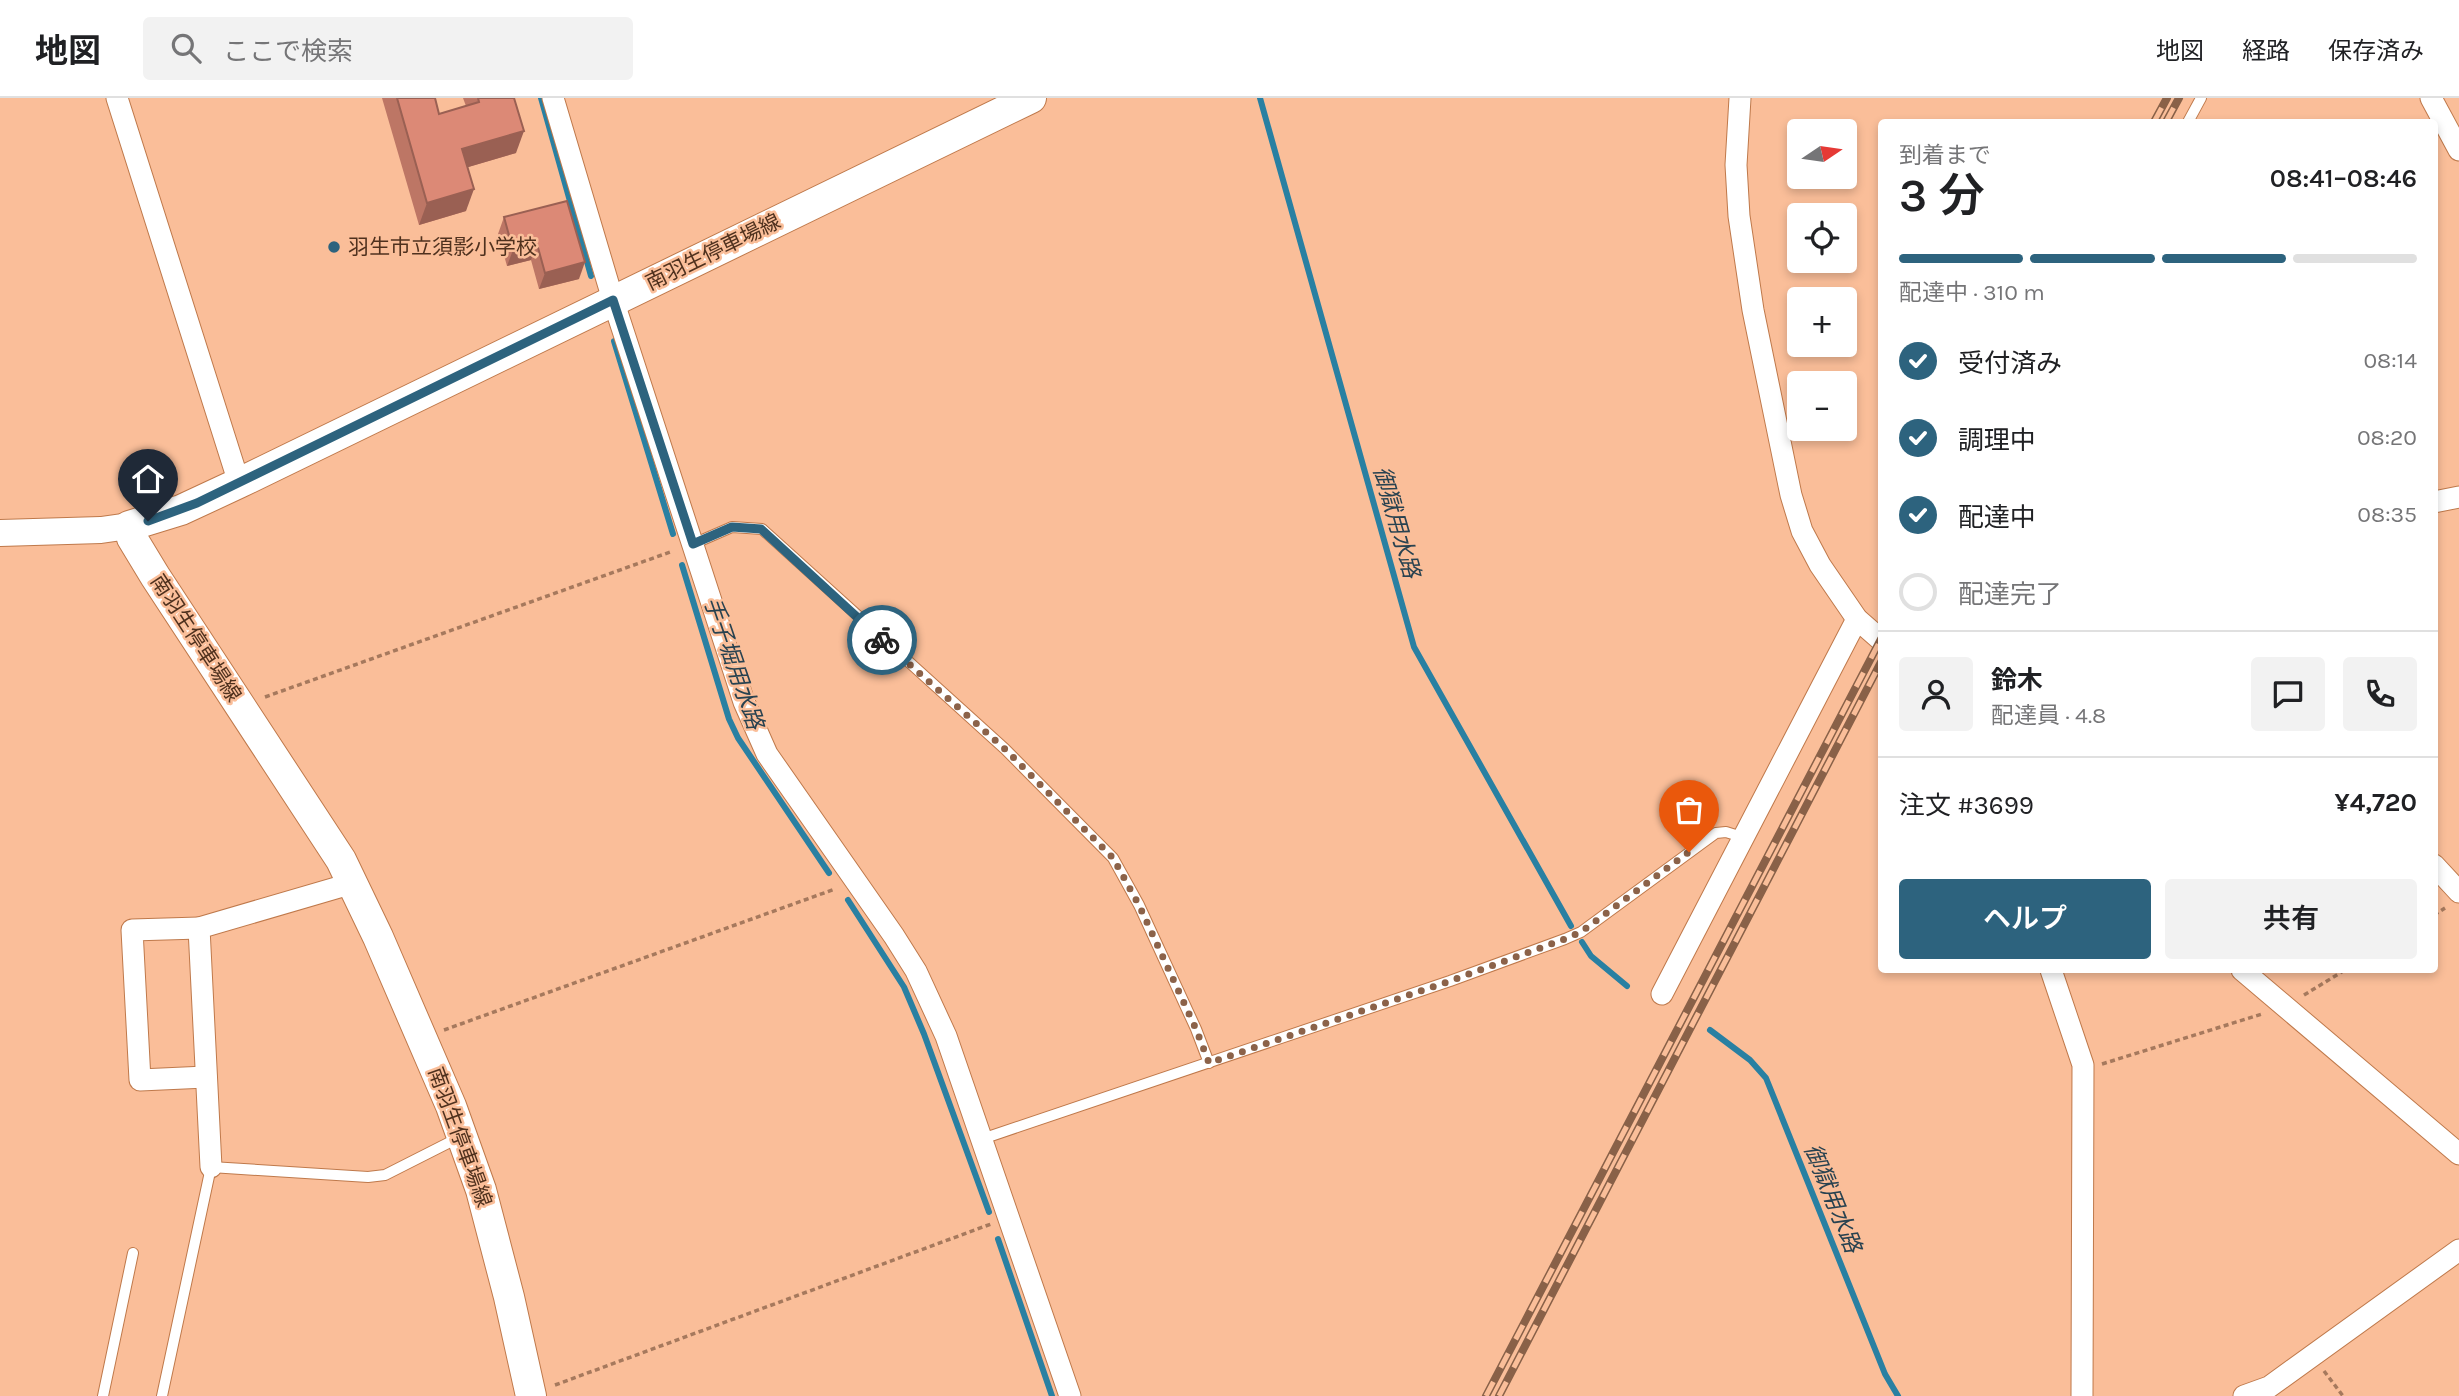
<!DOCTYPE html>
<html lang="ja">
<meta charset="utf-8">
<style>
body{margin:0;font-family:Karla,"Noto Sans JP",sans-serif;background:#f2f2f2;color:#202124;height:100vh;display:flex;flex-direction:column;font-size:26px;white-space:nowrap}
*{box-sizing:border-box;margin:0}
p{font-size:23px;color:#757577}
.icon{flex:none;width:38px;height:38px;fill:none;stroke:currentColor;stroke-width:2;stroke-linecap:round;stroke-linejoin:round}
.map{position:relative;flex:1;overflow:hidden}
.side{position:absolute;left:1878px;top:21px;width:560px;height:854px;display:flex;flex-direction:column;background:#fff;border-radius:7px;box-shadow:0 4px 10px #0003}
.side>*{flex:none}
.needle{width:46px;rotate:77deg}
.controls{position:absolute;left:1787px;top:21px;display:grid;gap:14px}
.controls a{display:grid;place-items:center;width:70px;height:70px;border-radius:7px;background:#fff;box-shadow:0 4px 10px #0003;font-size:35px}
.pin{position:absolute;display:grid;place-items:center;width:60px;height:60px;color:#fff;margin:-72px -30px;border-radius:50% 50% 50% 0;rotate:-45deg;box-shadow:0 0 7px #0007}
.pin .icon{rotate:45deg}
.courier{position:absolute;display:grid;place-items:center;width:70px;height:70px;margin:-35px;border:5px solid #2d637e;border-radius:50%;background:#fff;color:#222;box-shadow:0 2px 9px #0007}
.headline em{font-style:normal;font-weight:600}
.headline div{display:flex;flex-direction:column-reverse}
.headline{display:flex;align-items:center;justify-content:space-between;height:119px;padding:0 21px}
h1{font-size:46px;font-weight:600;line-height:52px}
.bar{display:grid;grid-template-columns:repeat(4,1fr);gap:10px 7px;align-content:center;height:84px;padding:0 21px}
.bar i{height:9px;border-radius:5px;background:#e0e0e0}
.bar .active{background:#2d637e}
.bar p{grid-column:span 4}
.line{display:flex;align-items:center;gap:18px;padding:0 21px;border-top:2px solid #e0e0e0}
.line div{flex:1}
.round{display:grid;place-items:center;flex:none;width:74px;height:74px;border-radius:7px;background:#f2f2f2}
ol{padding:0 21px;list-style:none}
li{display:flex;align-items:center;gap:21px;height:77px}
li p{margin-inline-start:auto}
li .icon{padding:7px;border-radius:50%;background:#2d637e;color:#fff;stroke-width:4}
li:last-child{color:#757577}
li i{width:38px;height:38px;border:4px solid #e0e0e0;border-radius:50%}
.primary-button{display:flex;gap:14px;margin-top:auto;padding:14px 21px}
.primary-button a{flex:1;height:80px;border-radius:7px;background:#2d637e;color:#fff;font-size:28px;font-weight:600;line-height:80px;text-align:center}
.primary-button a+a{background:#f2f2f2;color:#202124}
header{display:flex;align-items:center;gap:42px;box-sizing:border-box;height:98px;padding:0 35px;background:#fff;border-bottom:2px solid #e0e0e0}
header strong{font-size:33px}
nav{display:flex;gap:38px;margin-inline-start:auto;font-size:24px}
.search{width:490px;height:63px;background:#f2f2f2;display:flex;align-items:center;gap:18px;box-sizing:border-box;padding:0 24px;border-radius:7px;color:#757577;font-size:26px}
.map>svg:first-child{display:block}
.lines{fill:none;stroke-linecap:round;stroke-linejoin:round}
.stream{stroke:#2980a2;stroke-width:6}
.service-casing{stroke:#bf794b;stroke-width:12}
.minor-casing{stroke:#bf794b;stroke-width:23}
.tertiary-casing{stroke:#bf794b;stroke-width:28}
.secondary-casing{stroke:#bf794b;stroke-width:32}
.path{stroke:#a6795d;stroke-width:3.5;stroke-dasharray:5 3.5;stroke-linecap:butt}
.service{stroke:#fff;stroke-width:10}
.minor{stroke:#fff;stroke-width:21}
.tertiary{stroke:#fff;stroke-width:26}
.secondary{stroke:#fff;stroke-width:30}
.rail-casing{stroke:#896148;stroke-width:8}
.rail{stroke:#fabe99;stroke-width:5;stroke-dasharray:16;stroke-linecap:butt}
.wall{fill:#bd7665}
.shaded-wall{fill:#9a6053}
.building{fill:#dc8976;stroke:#9a6053;stroke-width:2}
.done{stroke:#8b6249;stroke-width:7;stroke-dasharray:0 12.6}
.route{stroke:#2d637e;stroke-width:9}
.poi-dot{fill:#2d637e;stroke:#fabe99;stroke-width:2.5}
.labels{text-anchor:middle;stroke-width:5;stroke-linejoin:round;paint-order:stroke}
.poi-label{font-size:21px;fill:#4f311e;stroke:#fabe99;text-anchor:start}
.street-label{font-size:21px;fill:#4f311e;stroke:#fabe99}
.water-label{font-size:23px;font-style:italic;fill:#284250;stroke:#fabe99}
</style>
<header>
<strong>地図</strong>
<div class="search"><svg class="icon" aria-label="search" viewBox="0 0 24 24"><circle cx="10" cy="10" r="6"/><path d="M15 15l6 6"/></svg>ここで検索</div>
<nav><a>地図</a><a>経路</a><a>保存済み</a></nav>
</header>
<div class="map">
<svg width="2459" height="1298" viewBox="0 0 2459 1298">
<rect width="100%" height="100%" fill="#fabe99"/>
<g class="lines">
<!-- stream -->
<g class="stream">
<polyline points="541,0 591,178"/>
<polyline points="1260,0 1414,549 1571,828"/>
<polyline points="614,243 673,436"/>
<polyline points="682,467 729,621 738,640 829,775"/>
<polyline points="848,802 904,889 924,936 989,1114"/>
<polyline points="1582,844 1591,858 1627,888"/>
<polyline points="1710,932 1750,962 1766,980 1885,1276 1898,1298"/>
<polyline points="998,1141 1052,1298"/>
</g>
<!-- service casing -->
<g class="service-casing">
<g id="service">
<polyline points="2188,24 2201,0"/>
<polyline points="693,446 732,429 762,431 1005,651 1113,760 1139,807 1196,931 1209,965"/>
<polyline points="982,1041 1450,883 1565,841 1581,834 1716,735 1726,734 1742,739"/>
<polyline points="103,1298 133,1155"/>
<polyline points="162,1298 211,1069 368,1079 385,1077 460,1039"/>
</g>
</g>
<!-- minor casing -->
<g class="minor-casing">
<g id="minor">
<polyline points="117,0 239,385"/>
<polyline points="553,0 613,202 744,604 767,656 894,838 916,873 946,938 1070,1298"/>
<polyline points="1740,0 1736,67 1739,118 1753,212 1791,397 1802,433 1820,467 1857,521 1881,542"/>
<polyline points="2431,0 2459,52"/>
<polyline points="2434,404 2459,399"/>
<polyline points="2434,767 2459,794"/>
<polyline points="199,830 132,832 140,982 206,979"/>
<polyline points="2051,872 2083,967 2082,1298"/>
<polyline points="2242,872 2459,1056"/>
<polyline points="1662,896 1857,521"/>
<polyline points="211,1069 199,830 353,785"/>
<polyline points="2244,1298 2269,1289 2459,1152"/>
</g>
</g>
<!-- tertiary casing -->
<g class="tertiary-casing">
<polyline id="tertiary" points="0,435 101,432 129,428"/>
</g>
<!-- secondary casing -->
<g class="secondary-casing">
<polyline id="secondary" points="531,1298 509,1199 481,1092 451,1008 378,839 341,762 155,478 132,440 129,428 181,412 239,385 1031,0"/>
</g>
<!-- path -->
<g class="path">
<polyline points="265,599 673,453"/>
<polyline points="2434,817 2445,810"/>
<polyline points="2304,897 2345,872"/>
<polyline points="444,932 835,791"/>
<polyline points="2102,966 2262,916"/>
<polyline points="2324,1273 2343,1298"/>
<polyline points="555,1287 991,1126"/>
</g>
<!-- service -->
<use href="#service" class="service"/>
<!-- minor -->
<use href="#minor" class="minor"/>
<!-- tertiary -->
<use href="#tertiary" class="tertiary"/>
<!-- secondary -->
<use href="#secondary" class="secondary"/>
<!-- rail casing -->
<g class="rail-casing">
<g id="rail">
<polyline points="2154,24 2167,0"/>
<polyline points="2166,24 2179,0"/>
<polyline points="1486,1298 1881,541"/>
<polyline points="1499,1298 1881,564"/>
</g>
</g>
<!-- rail -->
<use href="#rail" class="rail"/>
</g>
<!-- wall -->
<g class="wall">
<polygon points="382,0 435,0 439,16 466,8 463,0 514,0 516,55 468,69 466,113 419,127"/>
<polygon points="504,119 579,181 539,191 531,162 507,168 498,136"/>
</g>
<!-- shaded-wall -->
<g class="shaded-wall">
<polygon points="524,33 516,55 455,73 462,51"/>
<polygon points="474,91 466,113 419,127 427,105"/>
<polygon points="537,146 531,162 507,168 513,152"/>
<polygon points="585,164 579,181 539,191 545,175"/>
</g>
<!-- building -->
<g class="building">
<polygon points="397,0 435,0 439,16 479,4 478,0 514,0 524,33 462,51 474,91 427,105"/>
<polygon points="567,103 585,164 545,175 537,146 513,152 504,119"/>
</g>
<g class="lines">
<!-- done -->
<polyline class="done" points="882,542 1005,651 1113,760 1139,807 1196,931 1209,965 1450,883 1565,841 1581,834 1689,754"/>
<!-- route -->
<polyline class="route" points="148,423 197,405 613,202 693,446 732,429 761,431 882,542"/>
</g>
<!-- markers -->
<circle class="poi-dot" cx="334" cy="149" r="7"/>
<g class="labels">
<!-- poi labels -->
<g class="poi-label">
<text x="348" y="156">羽生市立須影小学校</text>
</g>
<!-- street labels -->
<g class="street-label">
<text transform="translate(713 154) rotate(-26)" y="7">南羽生停車場線</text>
<text transform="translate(196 540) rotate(57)" y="7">南羽生停車場線</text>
<text transform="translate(460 1039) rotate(70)" y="7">南羽生停車場線</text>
</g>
<!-- water labels -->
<g class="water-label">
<text transform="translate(1397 424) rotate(74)" y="8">御獄用水路</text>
<text transform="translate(734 565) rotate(71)" y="8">手子堀用水路</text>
<text transform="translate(1833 1100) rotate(68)" y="8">御獄用水路</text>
</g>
</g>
</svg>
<div class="controls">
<a><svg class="needle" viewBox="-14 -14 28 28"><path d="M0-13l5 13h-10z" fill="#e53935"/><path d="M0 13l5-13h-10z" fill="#757577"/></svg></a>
<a><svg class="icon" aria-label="locate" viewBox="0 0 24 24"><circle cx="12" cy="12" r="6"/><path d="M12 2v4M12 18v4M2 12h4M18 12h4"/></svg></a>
<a>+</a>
<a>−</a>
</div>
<div class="pin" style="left:1689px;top:754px;background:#ea580c"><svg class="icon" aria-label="bag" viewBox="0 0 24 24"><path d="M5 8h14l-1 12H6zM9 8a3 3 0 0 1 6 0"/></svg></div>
<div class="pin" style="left:148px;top:423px;background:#1f2937"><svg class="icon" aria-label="home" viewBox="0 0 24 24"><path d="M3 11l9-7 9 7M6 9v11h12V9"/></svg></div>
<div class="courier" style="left:882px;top:542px"><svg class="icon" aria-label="bike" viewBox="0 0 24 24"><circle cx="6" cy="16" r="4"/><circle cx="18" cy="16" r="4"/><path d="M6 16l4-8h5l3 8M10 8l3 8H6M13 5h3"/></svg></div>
<section class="side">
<div class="headline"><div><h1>3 分</h1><p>到着まで</p></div><em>08:41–08:46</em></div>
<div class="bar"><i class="active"></i><i class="active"></i><i class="active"></i><i></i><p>配達中 · 310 m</p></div>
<ol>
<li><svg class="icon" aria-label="check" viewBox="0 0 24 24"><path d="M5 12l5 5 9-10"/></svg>受付済み<p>08:14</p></li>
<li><svg class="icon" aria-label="check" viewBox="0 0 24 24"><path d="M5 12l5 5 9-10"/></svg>調理中<p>08:20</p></li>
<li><svg class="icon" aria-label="check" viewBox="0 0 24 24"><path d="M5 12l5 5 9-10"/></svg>配達中<p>08:35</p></li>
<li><i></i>配達完了</li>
</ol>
<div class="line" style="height:126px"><a class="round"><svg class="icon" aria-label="person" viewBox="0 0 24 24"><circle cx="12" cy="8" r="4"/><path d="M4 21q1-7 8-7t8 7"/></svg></a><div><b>鈴木</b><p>配達員 · 4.8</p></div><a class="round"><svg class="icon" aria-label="chat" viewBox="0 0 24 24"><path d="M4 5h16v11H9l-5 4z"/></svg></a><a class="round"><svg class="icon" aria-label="phone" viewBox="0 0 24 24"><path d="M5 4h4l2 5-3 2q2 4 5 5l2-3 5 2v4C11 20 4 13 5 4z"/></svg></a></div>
<div class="line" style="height:91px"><div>注文 #3699</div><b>¥4,720</b></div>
<div class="primary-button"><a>ヘルプ</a><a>共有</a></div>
</section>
</div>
